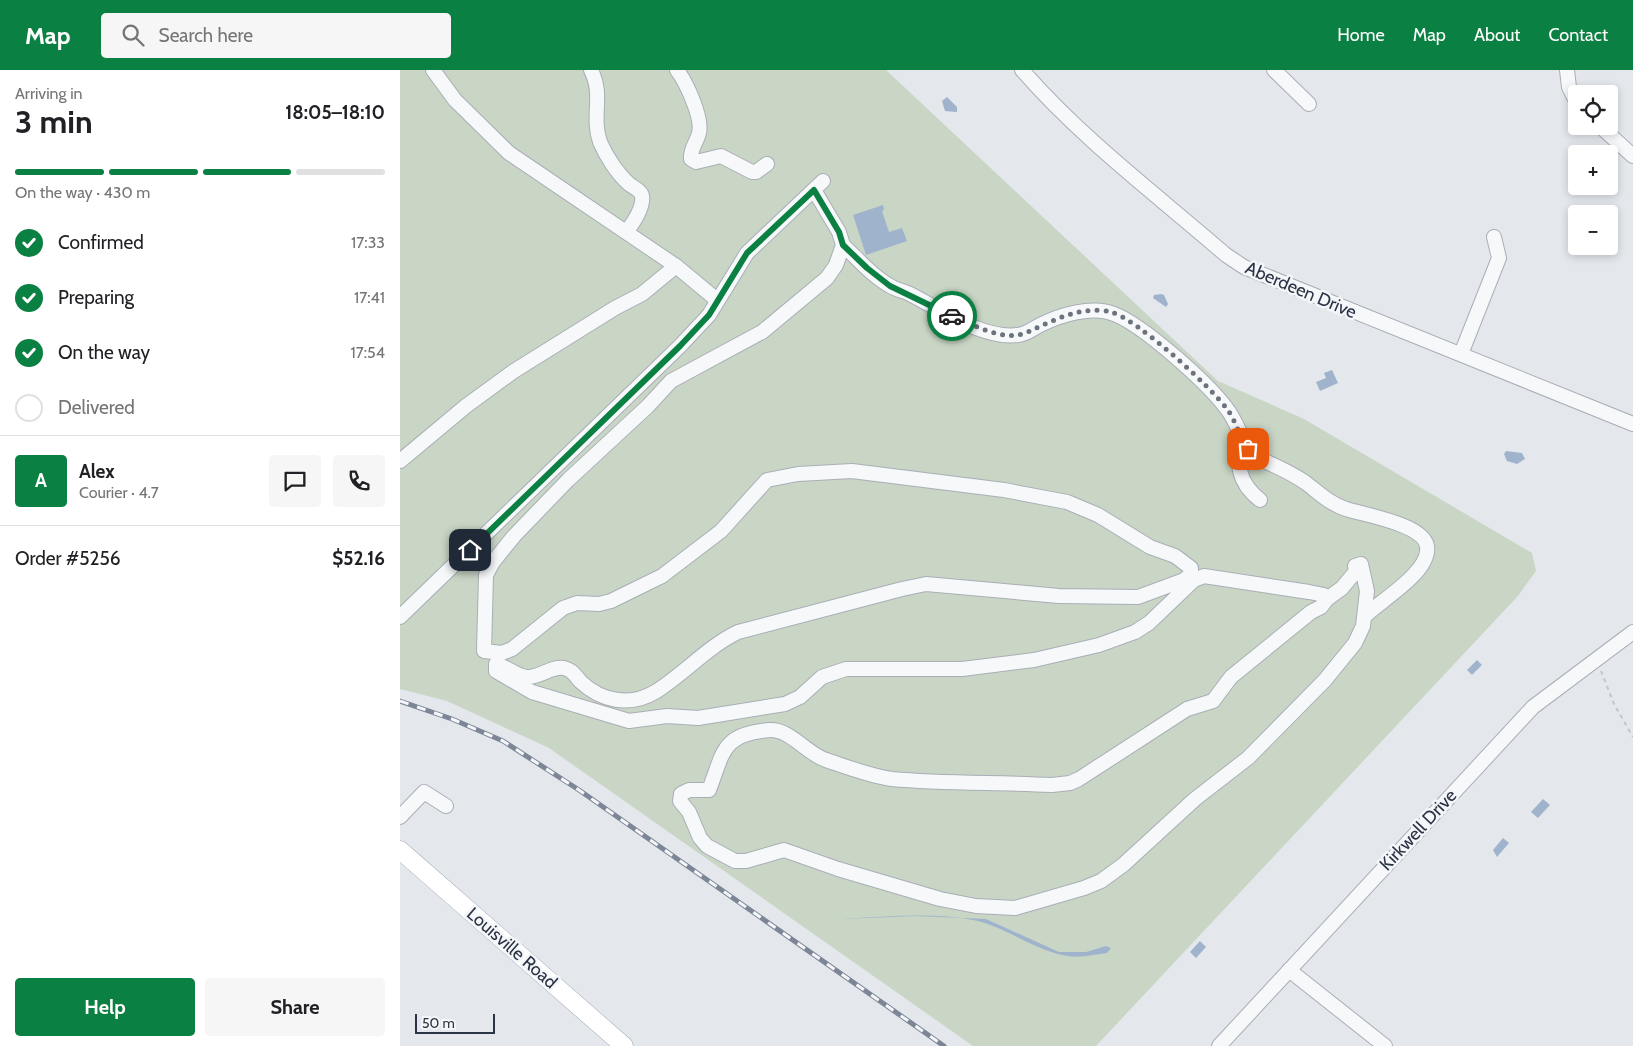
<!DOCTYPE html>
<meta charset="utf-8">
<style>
body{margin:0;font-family:Cabin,sans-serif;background:#f6f6f6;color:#202124;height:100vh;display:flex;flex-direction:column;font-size:19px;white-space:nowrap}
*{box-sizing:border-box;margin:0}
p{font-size:16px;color:#757577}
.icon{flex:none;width:28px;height:28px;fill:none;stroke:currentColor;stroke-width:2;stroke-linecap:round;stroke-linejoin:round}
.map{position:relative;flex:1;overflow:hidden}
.drawer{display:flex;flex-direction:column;background:#fff;width:400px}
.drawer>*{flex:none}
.tools{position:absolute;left:1168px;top:15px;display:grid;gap:10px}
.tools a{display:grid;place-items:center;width:50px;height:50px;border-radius:5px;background:#fff;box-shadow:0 2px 8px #0003;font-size:25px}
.scale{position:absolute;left:15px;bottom:12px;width:80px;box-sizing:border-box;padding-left:5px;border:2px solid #2b3445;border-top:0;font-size:14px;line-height:18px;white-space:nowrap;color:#2b3445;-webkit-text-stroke:4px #f4f6f9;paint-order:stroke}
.pin{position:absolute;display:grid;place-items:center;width:42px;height:42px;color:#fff;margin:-21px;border-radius:10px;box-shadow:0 2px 8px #0006}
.courier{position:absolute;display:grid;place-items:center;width:50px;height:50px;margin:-25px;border:4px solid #0b8043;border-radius:50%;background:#fff;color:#222;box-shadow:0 1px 6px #0007}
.overview em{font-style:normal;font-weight:800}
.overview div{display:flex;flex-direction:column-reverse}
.overview{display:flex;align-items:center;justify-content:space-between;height:85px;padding:0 15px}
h1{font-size:32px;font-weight:800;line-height:38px}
.bar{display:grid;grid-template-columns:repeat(4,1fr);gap:8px 5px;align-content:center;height:60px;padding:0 15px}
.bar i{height:6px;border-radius:4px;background:#e0e0e0}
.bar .current{background:#0b8043}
.bar p{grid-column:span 4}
.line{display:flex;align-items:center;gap:12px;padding:0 15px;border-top:1px solid #e0e0e0}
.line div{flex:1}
.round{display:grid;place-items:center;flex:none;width:52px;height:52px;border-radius:5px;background:#f6f6f6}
ol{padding:0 15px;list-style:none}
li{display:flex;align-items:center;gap:15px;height:55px}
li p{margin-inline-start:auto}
li .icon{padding:5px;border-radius:50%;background:#0b8043;color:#fff;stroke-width:4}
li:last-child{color:#757577}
li i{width:28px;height:28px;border:2px solid #e0e0e0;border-radius:50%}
.action{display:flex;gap:10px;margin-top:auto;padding:10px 15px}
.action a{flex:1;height:58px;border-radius:5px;background:#0b8043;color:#fff;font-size:20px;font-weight:800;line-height:58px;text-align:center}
.action a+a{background:#f6f6f6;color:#202124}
header{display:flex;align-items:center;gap:30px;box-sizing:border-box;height:70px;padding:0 25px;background:#0b8043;color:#fff}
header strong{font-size:24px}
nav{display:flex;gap:28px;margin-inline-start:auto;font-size:18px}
.search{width:350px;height:45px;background:#f6f6f6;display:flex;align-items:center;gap:12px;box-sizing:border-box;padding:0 18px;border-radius:5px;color:#757577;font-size:19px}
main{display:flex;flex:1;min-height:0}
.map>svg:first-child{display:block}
.green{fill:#c9d6c5}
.water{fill:#9fb4cc}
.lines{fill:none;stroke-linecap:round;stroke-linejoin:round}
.minor-casing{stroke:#a9aeb7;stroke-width:16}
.major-casing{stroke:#a3abb8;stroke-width:19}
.path{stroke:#c2c5cb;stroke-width:2;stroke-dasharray:4 4;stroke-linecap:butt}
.minor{stroke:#f7f8fa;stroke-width:14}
.major{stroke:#fff;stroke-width:18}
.rail-casing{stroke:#7d8696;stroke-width:5}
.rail{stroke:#f4f6f9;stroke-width:3;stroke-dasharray:9;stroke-linecap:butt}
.done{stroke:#6c737f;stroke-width:5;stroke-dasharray:0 9}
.route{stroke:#0b8043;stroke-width:6}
.labels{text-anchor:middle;stroke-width:5;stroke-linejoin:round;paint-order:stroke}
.street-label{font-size:18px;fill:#2b3445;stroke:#f4f6f9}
</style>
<header>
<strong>Map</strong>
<div class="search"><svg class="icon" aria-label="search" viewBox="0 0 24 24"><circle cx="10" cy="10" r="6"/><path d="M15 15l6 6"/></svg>Search here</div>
<nav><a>Home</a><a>Map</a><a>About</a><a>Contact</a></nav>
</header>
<main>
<section class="drawer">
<div class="overview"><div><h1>3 min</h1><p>Arriving in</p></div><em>18:05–18:10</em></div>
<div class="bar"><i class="current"></i><i class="current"></i><i class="current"></i><i></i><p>On the way · 430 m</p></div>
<ol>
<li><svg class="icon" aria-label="check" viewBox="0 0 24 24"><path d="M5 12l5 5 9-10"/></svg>Confirmed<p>17:33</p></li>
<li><svg class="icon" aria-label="check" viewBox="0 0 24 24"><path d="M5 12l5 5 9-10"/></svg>Preparing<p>17:41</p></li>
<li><svg class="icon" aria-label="check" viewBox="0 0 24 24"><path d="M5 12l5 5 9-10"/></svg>On the way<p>17:54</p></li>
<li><i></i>Delivered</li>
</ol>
<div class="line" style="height:90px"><b class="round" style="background:#0b8043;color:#fff">A</b><div><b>Alex</b><p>Courier · 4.7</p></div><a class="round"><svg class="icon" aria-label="chat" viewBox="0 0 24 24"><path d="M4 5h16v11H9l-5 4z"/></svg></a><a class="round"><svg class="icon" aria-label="phone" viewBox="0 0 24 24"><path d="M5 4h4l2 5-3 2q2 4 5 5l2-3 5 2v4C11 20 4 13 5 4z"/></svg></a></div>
<div class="line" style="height:65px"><div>Order #5256</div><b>$52.16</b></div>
<div class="action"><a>Help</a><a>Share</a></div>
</section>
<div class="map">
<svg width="1233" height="976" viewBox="0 0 1233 976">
<rect width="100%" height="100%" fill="#e4e7ec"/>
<!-- green -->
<polygon class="green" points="0,0 486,0 818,311 904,349 1132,483 1136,501 1117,527 696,976 573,976 149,678 47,631 0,619"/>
<!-- water -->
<g class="water">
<polygon points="547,27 557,37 557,42 545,41 542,31"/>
<polygon points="483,135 484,140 482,141 489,162 502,158 507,171 466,185 453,145"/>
<polygon points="761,224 764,225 768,234 766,237 753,228 754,225"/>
<polygon points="932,300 938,313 920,321 916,312 926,308 924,303"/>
<polygon points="1106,381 1122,383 1125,389 1117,394 1107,391 1104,384"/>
<polygon points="1077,590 1082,595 1072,605 1067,600"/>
<polygon points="1143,729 1150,735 1138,748 1131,742"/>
<polygon points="1103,768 1109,773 1097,787 1093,780"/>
<path d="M515,846L586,849L659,882H686L706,876L711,878L707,883C692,885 677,889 662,885C630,878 604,856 573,850C531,842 485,847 442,849Z"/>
<polygon points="800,871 806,877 796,888 790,882"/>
</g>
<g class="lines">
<!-- minor casing -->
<g class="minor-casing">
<g id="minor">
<polyline points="33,0 55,30 109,83 276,196"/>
<path d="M191,0C204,25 191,46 200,72C206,86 217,103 228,113C232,117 241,120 242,126C244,137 233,153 227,161"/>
<path d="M277,0C286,12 303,48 299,63C297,72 290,79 291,89L296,92L321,86L352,102H356L367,94"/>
<path d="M622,0C682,69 757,125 826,185L844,197L1233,354"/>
<polyline points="874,0 909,34"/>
<polyline points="1167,0 1169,17 1176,31"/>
<polyline points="1200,56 1233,86"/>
<path d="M414,120L439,162L443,175L436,195L427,208L362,262L271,311L248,336L168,410L114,466L93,492L86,505L84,581L102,583L112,579L163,538L177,533L199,534L211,531L262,506L321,461L367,410L398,404L452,401L604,420L667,432L698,445L750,477L775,486L791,498V504L784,510L738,527L659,526L526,514L502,519L338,562C307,577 284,604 255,622C230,637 201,631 181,612C175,606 173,600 164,598C151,596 139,608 127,607C116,606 108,597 96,594V601L132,622L229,651L267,646L298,648L385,634L400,627L422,607L446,599H562L634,590L699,575L735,562L749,553L794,510L791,504"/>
<path d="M443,175C458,189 473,207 492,217C497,220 504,221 510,224C539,239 584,270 618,265C627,264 632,259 640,255C660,245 692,235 714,244C743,255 808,313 827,339C841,357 841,378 863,390C877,397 892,403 906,413C918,422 930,434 946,439C964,445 1023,454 1027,476C1031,502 981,530 965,546"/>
<polyline points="1061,284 1099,188 1094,167"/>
<path d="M840,366C837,394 837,412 860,430"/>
<polyline points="0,391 66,336 114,301 215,238 242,224 276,196 317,230"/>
<path d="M794,510L804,506L909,522L924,525L927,529L942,518L956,501L955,496L961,494L967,521L963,556L955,573L925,610L848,688L795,729L723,795L701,811L684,818L615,838L576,836L540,829L438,799L384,780L346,791H335L307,776L300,768L289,742L280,731L281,724L289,720H309C324,682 321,664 370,660C390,659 407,684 426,690C447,697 470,706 492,709C545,714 599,712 652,715L670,713L679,709L787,639L813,631L831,607L911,542L921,537L927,529"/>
<polyline points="0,547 280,276 309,245 347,183 423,111"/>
<polyline points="0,747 24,722 46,736"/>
<polyline points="889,900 985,976"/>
<polyline points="819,976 1133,637 1233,562"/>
</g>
</g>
<!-- major casing -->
<g class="major-casing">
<polyline id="major" points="0,780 224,976"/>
</g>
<!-- path -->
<polyline class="path" points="1201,601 1214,634 1233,667"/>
<!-- minor -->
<use href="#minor" class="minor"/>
<!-- major -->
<use href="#major" class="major"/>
<!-- rail casing -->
<g class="rail-casing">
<polyline id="rail" points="0,631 52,649 103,671 179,720 544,976"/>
</g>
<!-- rail -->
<use href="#rail" class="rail"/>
</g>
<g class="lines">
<!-- done -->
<path class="done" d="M552,246C574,255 604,273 628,262C646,254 664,244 685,241C693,240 703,240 711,242C737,249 810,316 827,339C836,351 839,366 848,379"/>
<!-- route -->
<polyline class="route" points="70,480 280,276 309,245 347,183 414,120 439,162 443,175 467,198 490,216 552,246"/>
</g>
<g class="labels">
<!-- street labels -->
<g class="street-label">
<text transform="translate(901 220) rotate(23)" y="6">Aberdeen Drive</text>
<text transform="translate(1018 760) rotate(-47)" y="6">Kirkwell Drive</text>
<text transform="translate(112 878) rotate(41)" y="6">Louisville Road</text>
</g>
</g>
</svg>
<div class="tools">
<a><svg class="icon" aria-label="locate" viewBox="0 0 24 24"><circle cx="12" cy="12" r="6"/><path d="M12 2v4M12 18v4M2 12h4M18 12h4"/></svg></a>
<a>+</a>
<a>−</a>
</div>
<div class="scale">50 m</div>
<div class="pin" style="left:848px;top:379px;background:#ea580c"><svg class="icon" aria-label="bag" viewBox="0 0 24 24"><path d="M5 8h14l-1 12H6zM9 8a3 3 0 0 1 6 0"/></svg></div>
<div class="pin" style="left:70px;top:480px;background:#1f2937"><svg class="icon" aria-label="home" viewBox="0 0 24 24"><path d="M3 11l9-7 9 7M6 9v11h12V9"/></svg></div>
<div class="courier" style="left:552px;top:246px"><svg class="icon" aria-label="car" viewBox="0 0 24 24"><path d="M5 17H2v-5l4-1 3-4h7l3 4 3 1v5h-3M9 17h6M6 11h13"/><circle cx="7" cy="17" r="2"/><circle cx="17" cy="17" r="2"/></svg></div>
</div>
</main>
